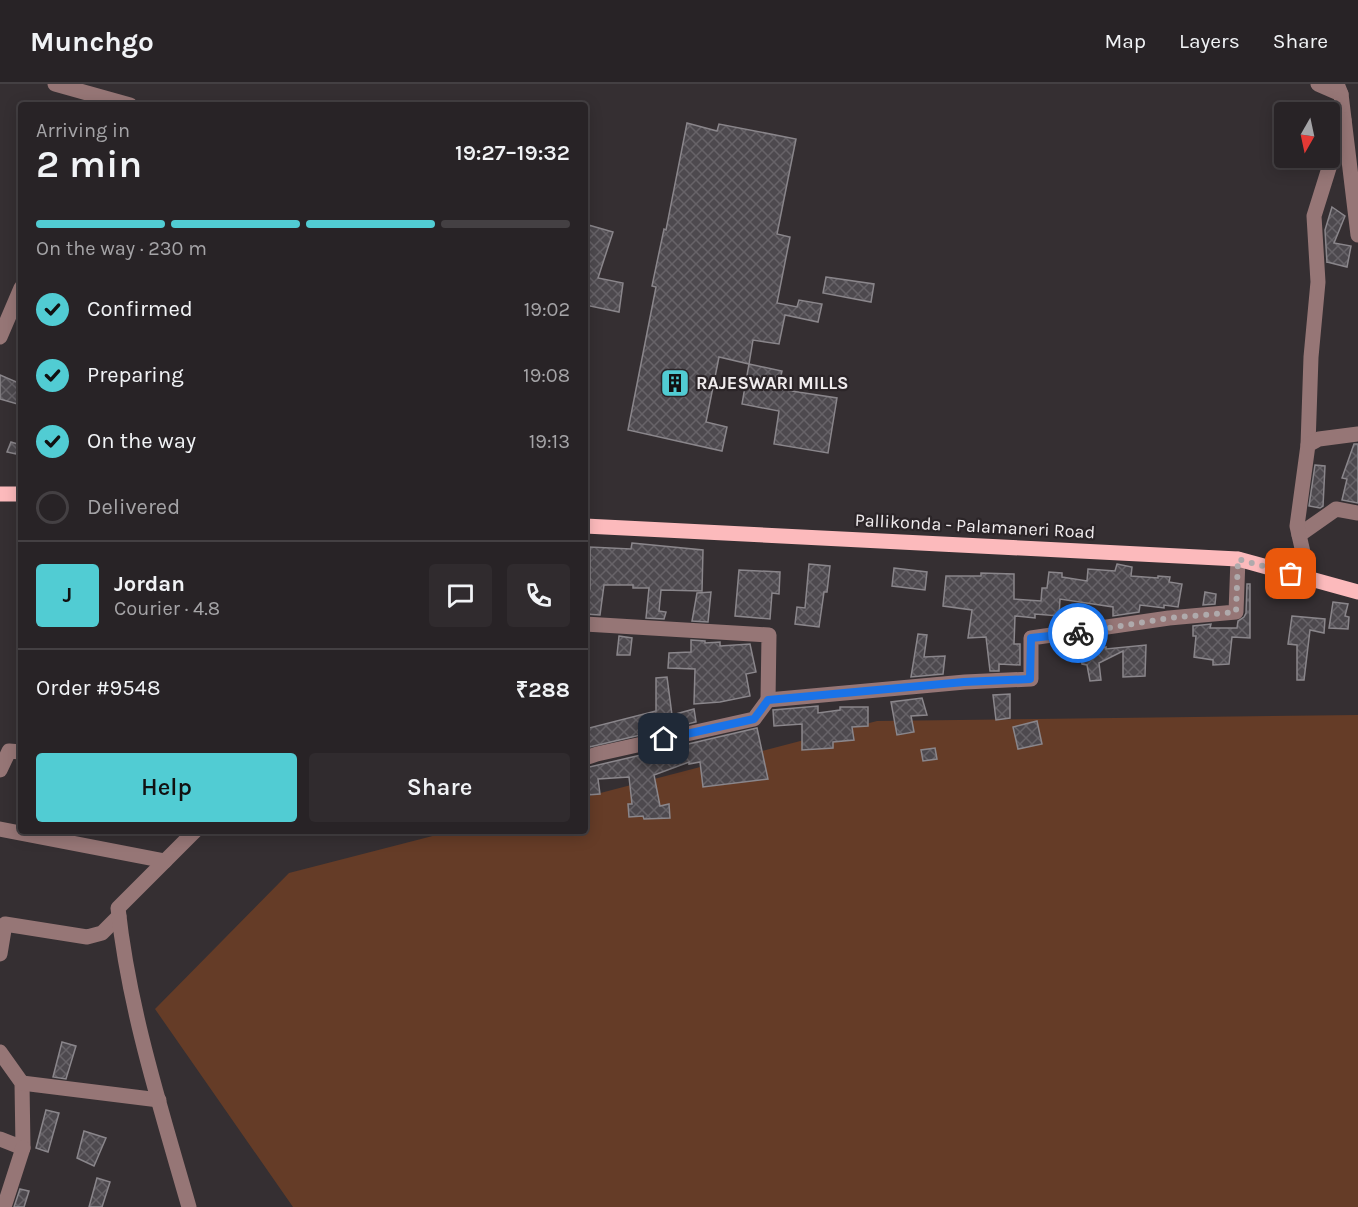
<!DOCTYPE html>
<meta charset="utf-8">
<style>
body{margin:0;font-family:Karla,sans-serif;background:#302b2e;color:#f1f3f6;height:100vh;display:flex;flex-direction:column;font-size:22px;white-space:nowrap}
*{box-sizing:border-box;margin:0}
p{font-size:20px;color:#a5a4a7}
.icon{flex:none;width:33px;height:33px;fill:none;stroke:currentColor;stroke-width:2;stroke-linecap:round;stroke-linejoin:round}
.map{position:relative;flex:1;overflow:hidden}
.drawer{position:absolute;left:18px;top:18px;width:570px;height:732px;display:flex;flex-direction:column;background:#282326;border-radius:6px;box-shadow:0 3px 15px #0003,0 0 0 2px #444043}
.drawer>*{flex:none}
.needle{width:39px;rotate:189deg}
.tools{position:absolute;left:1274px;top:18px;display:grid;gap:12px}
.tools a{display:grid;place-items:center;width:66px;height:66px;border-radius:6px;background:#282326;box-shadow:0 3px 15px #0003,0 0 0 2px #444043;font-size:30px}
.pin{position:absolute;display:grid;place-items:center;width:51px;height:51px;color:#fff;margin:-26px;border-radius:12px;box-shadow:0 3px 9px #0006}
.courier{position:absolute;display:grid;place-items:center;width:60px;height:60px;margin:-30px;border:4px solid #1a73e8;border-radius:50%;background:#fff;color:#222;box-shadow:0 2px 8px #0007}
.overview em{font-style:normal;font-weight:600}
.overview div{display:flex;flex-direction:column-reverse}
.overview{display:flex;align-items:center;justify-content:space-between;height:102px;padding:0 18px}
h1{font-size:39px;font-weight:600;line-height:45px}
.bar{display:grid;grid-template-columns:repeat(4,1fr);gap:9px 6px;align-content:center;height:72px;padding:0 18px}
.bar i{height:8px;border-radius:4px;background:#444043}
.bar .current{background:#51ccd3}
.bar p{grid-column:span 4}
.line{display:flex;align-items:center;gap:15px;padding:0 18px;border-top:2px solid #444043}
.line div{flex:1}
.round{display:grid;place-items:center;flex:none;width:63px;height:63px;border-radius:6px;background:#302b2e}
ol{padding:0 18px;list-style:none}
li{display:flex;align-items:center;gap:18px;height:66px}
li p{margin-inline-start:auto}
li .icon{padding:6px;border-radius:50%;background:#51ccd3;color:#111;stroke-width:4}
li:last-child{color:#a5a4a7}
li i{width:33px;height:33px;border:3px solid #444043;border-radius:50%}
.primary-button{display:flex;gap:12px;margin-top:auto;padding:12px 18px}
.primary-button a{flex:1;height:69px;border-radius:6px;background:#51ccd3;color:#111;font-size:24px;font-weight:600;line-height:69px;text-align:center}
.primary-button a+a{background:#302b2e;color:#f1f3f6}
header{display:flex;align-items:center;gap:36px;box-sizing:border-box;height:84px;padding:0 30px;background:#282326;border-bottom:2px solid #444043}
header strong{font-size:28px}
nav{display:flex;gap:33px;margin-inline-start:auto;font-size:21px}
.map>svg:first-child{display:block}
.grass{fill:#653c27}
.building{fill:url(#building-cross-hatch);stroke:#8a868b;stroke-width:1.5}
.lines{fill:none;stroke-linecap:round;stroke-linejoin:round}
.minor{stroke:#967676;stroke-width:15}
.major{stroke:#fcbabc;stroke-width:15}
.done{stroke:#afaaac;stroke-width:6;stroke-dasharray:0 10.8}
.route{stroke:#1a73e8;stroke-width:8}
.labels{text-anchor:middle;stroke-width:4.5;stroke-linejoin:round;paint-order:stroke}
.poi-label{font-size:18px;font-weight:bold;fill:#f0ecee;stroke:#2b2528;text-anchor:start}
.street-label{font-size:18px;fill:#f0ecee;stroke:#2b2528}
</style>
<header>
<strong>Munchgo</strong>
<nav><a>Map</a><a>Layers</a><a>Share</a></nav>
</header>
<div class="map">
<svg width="1358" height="1123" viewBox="0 0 1358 1123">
<defs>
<pattern id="building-cross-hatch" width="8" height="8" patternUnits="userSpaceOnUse" patternTransform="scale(1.5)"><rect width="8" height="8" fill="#4d494e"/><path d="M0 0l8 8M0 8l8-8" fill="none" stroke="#676368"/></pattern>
</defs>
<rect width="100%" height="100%" fill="#352f32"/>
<!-- grass -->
<polygon class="grass" points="1358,631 1358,1123 293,1123 155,925 289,789 452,747 585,747 585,713 877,637"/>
<!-- building -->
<g class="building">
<polygon points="687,39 717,47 719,40 796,55 777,150 790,153 777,219 797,223 799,216 822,220 818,238 785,231 779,260 753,256 749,280 719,273 706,338 727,343 722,367 628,346 656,203 652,202 664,145 666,146"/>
<polygon points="1332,123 1345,132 1334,159 1351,162 1347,183 1327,178 1327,179 1325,146"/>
<polygon points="585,140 613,148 598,194 623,199 619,228 585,221"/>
<polygon points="826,193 874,200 871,218 823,209"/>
<polygon points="749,280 782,287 778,305 837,314 828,369 774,360 779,327 742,320"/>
<polygon points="0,291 21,300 21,321 0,315"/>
<polygon points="11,358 21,361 21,371 7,368"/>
<polygon points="1354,360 1358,360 1358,419 1342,416 1347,395 1342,394"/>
<polygon points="1315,381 1325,382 1323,422 1320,424 1309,422"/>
<polygon points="632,459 703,466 702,507 661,506 659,527 666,528 664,535 646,534 649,504 633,504 633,501 604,501 600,531 585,530 585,505 590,505 590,463 631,465"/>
<polygon points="809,480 830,482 827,508 824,508 819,543 795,540 797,523 805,524"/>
<polygon points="1117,480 1132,483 1131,492 1158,494 1158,492 1170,493 1169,498 1182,500 1178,523 1164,521 1164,524 1140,521 1139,528 1113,532 1113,523 1060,515 1059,532 1035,530 1035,534 1015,532 1014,560 1020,560 1020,581 999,580 999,587 990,587 986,553 968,554 972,526 943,522 946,492 981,492 981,489 1014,490 1014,515 1041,517 1042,504 1047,504 1049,488 1062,489 1062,493 1087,497 1088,485 1115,487"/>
<polygon points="894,484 927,488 925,506 892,502"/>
<polygon points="739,486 780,488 779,510 772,509 770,535 735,532"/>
<polygon points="1247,500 1250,500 1250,554 1232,553 1229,580 1213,581 1213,576 1194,573 1196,552 1193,552 1193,542 1211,540 1210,544 1237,544 1238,537 1244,533 1246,529"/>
<polygon points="711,508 708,538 692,537 697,509"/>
<polygon points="1205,508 1216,510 1215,520 1203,521"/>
<polygon points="1333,518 1348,520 1345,532 1349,533 1348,545 1329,544"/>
<polygon points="1292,532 1325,535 1324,549 1310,546 1304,596 1297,596 1297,561 1288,560"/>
<polygon points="918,550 927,551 924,573 945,572 943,590 911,593"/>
<polygon points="619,552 632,554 630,571 617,571"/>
<polygon points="691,556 705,557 705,559 720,558 720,562 750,560 756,588 746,590 750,612 720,618 694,620 695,585 668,584 669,569 691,568"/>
<polygon points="1146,561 1145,592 1123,593 1123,567 1099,579 1101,596 1090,597 1087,581 1082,580 1080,564 1092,566 1106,563 1106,565"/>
<polygon points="667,593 672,631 694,625 696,638 585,664 585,645 656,627 656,594"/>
<polygon points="1010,610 1010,634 996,636 993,611"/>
<polygon points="922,614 927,631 911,632 914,648 897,651 891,618"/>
<polygon points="818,622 818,629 840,626 840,623 868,623 868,642 852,643 854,656 833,658 833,664 802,666 802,640 774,642 773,626"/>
<polygon points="1037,637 1042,660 1018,665 1013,643"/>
<polygon points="757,644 768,695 703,703 700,678 689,680 689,678 654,691 660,722 669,720 670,734 644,735 643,732 629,733 628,720 632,720 629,693 598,695 600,710 587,711 585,684"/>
<polygon points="935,664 937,675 923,677 921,666"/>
<polygon points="62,958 76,962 66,995 53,993"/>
<polygon points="46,1026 59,1029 48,1068 36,1064"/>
<polygon points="84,1047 106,1054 94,1082 77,1074"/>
<polygon points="97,1094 110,1098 102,1123 89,1123"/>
<polygon points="20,1105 29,1107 24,1123 14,1123"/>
</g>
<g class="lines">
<!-- minor -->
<g class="minor">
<polyline points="55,0 130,21"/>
<polyline points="1318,0 1341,10"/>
<polyline points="1337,0 1341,10 1358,151"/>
<polyline points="0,253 21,204"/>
<polyline points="1308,361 1311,273 1318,198 1314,132 1344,36"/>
<polyline points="1299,451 1336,425 1358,429"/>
<polyline points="1309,495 1297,442 1308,361 1319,355 1358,350"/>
<polyline points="585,540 769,551 768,616"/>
<polyline points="585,674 597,670 754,635 768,616 965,598 1031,595 1031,554 1169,534 1236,528 1238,475"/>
<polyline points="0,686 9,667 21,668"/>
<polyline points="0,745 165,777"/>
<polyline points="0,870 5,840 87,853 102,849 119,832"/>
<polyline points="0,968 22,999 23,1064 0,1055"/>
<polyline points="22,999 159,1016"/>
<polyline points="4,1123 23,1064"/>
<path d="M189,1123C161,1025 129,926 118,824L195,747"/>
</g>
<!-- major -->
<g class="major">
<polyline points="0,410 21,410"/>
<polyline points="585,442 1238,475 1358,508"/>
</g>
</g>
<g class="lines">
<!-- done -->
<polyline class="done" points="1078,549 1169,534 1236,528 1238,475 1291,490"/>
<!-- route -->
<polyline class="route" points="664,655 754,635 768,616 964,598 1030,595 1031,554 1078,549"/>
</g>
<!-- icons -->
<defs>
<g id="building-square" transform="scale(1.5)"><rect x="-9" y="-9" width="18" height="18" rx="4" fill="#51ccd3" stroke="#2b2528"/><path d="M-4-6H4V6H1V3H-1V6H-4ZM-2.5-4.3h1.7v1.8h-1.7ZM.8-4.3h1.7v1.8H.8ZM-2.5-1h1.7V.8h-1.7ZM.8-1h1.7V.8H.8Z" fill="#111"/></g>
</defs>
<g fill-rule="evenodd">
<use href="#building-square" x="675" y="299"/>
</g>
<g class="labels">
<!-- poi labels -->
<g class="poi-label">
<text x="696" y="305">RAJESWARI MILLS</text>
</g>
<!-- street labels -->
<g class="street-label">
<text transform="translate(975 442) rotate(3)" y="6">Pallikonda - Palamaneri Road</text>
</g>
</g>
</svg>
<div class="tools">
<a><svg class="needle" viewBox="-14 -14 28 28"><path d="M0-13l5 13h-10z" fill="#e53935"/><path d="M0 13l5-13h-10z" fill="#a5a4a7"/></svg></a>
</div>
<div class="pin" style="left:1291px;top:490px;background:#ea580c"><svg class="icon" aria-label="bag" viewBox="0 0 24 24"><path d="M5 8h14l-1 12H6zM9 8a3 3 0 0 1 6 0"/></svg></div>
<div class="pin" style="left:664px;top:655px;background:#1f2937"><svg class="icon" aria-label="home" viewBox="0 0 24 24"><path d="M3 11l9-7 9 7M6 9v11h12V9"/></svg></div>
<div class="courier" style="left:1078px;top:549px"><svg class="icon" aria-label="bike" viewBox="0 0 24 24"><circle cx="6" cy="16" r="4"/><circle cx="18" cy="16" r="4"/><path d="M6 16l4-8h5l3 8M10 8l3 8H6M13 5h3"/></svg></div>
<section class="drawer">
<div class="overview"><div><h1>2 min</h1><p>Arriving in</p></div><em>19:27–19:32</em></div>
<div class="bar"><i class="current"></i><i class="current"></i><i class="current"></i><i></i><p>On the way · 230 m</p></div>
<ol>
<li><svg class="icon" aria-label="check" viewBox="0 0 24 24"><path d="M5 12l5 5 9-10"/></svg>Confirmed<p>19:02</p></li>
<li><svg class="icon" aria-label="check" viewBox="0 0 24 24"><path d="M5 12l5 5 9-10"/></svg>Preparing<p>19:08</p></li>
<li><svg class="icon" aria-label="check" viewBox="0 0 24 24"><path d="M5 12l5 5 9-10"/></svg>On the way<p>19:13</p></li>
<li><i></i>Delivered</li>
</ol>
<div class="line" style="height:108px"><b class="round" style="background:#51ccd3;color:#111">J</b><div><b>Jordan</b><p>Courier · 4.8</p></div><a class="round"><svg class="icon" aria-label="chat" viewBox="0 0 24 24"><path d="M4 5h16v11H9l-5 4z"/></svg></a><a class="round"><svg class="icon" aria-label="phone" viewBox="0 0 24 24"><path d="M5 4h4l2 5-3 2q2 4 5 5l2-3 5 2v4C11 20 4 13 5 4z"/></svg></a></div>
<div class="line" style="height:78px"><div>Order #9548</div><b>₹288</b></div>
<div class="primary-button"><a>Help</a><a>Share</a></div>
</section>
</div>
